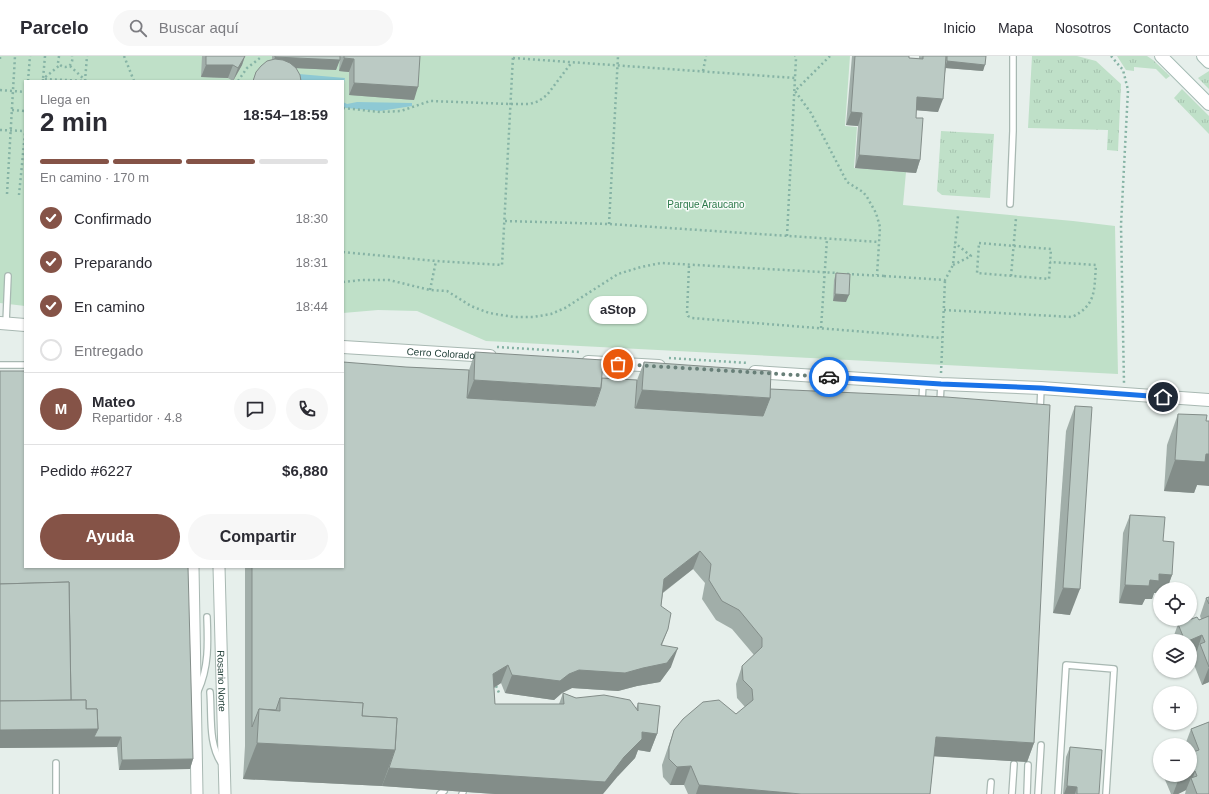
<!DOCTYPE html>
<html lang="es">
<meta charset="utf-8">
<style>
body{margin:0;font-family:Arial,sans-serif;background:#f7f7f7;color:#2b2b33;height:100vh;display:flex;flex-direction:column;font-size:15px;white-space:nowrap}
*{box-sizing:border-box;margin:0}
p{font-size:13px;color:#7c7c81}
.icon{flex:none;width:22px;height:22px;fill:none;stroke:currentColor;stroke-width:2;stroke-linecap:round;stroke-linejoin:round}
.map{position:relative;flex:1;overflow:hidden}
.drawer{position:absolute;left:24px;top:24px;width:320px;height:488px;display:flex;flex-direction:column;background:#fff;border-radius:0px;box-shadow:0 1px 3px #0004}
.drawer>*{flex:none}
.tools{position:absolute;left:1153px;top:526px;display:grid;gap:8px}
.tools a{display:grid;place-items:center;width:44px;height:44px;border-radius:50%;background:#fff;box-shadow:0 1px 3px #0004;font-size:20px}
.pin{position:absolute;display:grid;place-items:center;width:34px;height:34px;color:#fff;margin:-17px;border:2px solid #fff;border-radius:50%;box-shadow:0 1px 4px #0007}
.courier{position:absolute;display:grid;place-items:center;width:40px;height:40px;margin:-20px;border:3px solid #1a73e8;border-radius:50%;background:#fff;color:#222;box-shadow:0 1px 5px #0007}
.bubble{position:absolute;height:28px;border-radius:14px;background:#fff;box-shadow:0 1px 3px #0004;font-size:13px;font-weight:600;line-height:28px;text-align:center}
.headline em{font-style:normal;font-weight:600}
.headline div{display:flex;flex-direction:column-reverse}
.headline{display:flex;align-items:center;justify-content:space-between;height:68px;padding:0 16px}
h1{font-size:26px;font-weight:600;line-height:30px}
.bar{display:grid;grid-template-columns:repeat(4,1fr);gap:6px 4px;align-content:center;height:48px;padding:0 16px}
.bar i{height:5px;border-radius:3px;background:#e1e1e2}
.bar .selected{background:#855347}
.bar p{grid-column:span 4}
.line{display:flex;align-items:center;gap:10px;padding:0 16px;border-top:1px solid #e1e1e2}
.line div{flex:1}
.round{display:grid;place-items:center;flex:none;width:42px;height:42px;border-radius:21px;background:#f7f7f7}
ol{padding:0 16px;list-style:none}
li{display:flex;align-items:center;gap:12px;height:44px}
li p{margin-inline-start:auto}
li .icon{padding:4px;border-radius:50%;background:#855347;color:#fff;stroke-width:4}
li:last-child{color:#7c7c81}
li i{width:22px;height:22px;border:2px solid #e1e1e2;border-radius:50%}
.button{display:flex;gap:8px;margin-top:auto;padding:8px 16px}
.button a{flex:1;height:46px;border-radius:24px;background:#855347;color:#fff;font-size:16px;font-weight:600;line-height:46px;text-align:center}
.button a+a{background:#f7f7f7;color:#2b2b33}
header{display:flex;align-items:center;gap:24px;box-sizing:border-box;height:56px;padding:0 20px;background:#fff;border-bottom:1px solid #e1e1e2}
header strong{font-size:19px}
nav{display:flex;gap:22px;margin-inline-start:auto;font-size:14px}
.search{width:280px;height:36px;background:#f7f7f7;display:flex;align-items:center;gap:10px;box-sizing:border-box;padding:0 14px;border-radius:22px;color:#7c7c81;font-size:15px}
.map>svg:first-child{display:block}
.grass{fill:url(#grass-tufts)}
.green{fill:#bfe0c8}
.water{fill:#8ec9d4}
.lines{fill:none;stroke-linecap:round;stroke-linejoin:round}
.service-casing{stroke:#a8b8b2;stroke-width:8}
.minor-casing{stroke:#a8b8b2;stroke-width:13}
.tertiary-casing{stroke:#a8b8b2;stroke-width:14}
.secondary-casing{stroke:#a4bbb3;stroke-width:14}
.path{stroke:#86b3a5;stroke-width:2.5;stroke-dasharray:2 3;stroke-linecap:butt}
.service{stroke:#fff;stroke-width:5.5}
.minor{stroke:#fff;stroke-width:11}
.tertiary{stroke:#fff;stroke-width:12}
.secondary{stroke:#fff;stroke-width:12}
.wall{fill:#a1aea9}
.shaded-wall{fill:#838d89}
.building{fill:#bbcac4;stroke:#838d89}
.done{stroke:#687f78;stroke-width:4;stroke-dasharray:0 7.2}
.route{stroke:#1a73e8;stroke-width:5}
.labels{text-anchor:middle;stroke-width:3;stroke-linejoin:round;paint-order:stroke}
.park-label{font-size:10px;fill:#2d7a4b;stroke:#f7fbf9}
.street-label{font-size:10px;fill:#24423a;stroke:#f7fbf9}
</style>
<header>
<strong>Parcelo</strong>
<div class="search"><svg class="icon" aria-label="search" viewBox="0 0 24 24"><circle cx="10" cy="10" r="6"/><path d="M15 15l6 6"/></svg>Buscar aquí</div>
<nav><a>Inicio</a><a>Mapa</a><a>Nosotros</a><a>Contacto</a></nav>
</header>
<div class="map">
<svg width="1209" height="738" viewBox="0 0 1209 738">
<defs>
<pattern id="grass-tufts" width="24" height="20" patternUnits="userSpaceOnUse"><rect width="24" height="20" fill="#bfe0c8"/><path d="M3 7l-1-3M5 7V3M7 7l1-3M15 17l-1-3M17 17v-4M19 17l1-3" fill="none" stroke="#a4c1ad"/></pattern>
</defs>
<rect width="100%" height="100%" fill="#e6efeb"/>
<!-- grass -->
<g class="grass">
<polygon points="1032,0 1077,0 1096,5 1121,28 1118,95 1107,94 1108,74 1028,72"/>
<polygon points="1117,0 1147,0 1153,4 1170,20 1166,23 1156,13 1134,11 1134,15 1126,14"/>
<polygon points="1209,15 1209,33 1198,22"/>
<polygon points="1182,33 1209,60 1209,78 1174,42"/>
<polygon points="941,75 994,78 990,142 942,139 937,135"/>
</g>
<!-- green -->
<polygon class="green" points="0,0 850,0 845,70 857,71 854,112 906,116 903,149 1073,165 1115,170 1118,318 486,285 417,255 378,254 343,257 343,25 25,25 25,250 0,247"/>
<!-- water -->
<g class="water">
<polygon points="287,17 345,22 343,32 343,25 294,25"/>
<polygon points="343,46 347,48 357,46 412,47 412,50 380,55 346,52 343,51"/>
</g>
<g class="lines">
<!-- service casing -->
<g class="service-casing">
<g id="service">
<polyline points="1010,148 1013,75 1013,0"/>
<polyline points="6,267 8,220"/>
<polyline points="0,309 25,309"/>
<polyline points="922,346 923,327"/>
<polyline points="940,347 941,328"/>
<polyline points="1040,355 1041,332"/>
<path d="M198,635C209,611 208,587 207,561"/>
<path d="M210,636C212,660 208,688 222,708"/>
<polyline points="56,738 56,707"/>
<polyline points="440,738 444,735"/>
<polyline points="462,738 463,736"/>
<polyline points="990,738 991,726"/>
<polyline points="1012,738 1014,708"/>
<polyline points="1027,738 1028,709"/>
<polyline points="1038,738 1041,689"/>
<polyline points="1058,738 1066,609 1114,613 1106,738"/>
</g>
</g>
<!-- minor casing -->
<g class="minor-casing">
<g id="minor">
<polyline points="193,511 197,738"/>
<path id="s1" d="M219,511L225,738"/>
</g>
</g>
<!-- tertiary casing -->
<g class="tertiary-casing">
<g id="tertiary">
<polyline points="0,267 25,269"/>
<path id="s2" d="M343,291L490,300"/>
<polyline points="588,306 659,310"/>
<polyline points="755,316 941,328 1041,332 1209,344"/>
</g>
</g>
<!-- secondary casing -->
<g class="secondary-casing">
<g id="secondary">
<polyline points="1161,0 1209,48"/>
<polyline points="1203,0 1209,6"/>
</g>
</g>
<!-- path -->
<g class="path">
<polyline points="45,0 43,23 87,25"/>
<path d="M59,0L58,7C65,15 74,10 72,0"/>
<polyline points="124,0 134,25"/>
<polyline points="830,0 795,35 811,57 847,126 863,136 867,141 876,157 880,171 877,219"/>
<polyline points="1111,0 1123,14 1128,34 1121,169 1124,327"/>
<polyline points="513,2 795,22"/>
<polyline points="0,3 0,0"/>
<polyline points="70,10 85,24"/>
<polyline points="703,15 706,0"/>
<polyline points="28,25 30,0"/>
<polyline points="43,25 43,23 60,9"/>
<polyline points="85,25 87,0"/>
<polyline points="238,25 247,12 260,2 260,0"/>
<polyline points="0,34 25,36"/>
<polyline points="343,52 380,56 401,55 430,45 510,48 530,48 539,45 547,39 572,6"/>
<polyline points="12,54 25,55"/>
<polyline points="0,74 25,75"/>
<polyline points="7,138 15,0"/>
<polyline points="19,139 25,77"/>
<polyline points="505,165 609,168 879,186"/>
<polyline points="609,168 618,0"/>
<polyline points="787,180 796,2 795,0"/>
<polygon points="979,187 1051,193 1049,223 977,217"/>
<polyline points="343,196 436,205 502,209 513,0"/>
<polyline points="953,209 971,200 955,187"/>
<polyline points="689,210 687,257 688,260 692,262 942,282"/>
<polyline points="847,218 885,220"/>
<polyline points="884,220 945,224 953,209 958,160"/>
<polyline points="1011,220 1016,162"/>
<polyline points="343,226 361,224 389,224 430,234 447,235 471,250 489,257 514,261 533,261 551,258 565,252 618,218 641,211 661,207 838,217"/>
<polyline points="430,234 436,205"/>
<path d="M944,254L1072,261C1097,249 1094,233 1096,209L1050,206"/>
<polyline points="821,272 827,183"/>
<polyline points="497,291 580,296"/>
<polyline points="669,302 748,307"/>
<polyline points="941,317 945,224"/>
<polyline points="496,630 500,639"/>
</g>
<!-- service -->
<use href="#service" class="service"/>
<!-- minor -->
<use href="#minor" class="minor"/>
<!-- tertiary -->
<use href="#tertiary" class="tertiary"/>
<!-- secondary -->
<use href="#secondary" class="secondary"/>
</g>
<!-- wall -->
<g class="wall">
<polygon points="202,0 245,0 242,9 233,25 228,22 201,21"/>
<polygon points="272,0 340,0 336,14 296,12 301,25 253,25 256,16 272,4"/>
<polygon points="340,0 420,0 414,44 349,39 349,16 339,15"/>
<polygon points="852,0 909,0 909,2 919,3 919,0 986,0 983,15 946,12 938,56 916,54 916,62 920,104 916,117 855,112 858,70 846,69"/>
<polygon points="836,217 846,246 833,245 834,224"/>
<polygon points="475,296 602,322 637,324 644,306 770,333 1034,687 1027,706 934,700 930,738 688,738 684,729 670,729 663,721 662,709 674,674 736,658 745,651 737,642 736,628 742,610 754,599 732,573 716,564 702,543 705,527 693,513 663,537 661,550 668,573 662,589 671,611 660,626 637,630 618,635 572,632 562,637 554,644 505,637 501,627 494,632 495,648 559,648 563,637 576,642 636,653 638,647 657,678 650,696 638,694 635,702 618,720 495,738 382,730 243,723 245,690 245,511 343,511 406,311 469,314"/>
<polygon points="0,315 193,703 190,713 119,714 117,691 0,692"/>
<polygon points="1075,350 1070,559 1053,557 1066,375"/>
<polygon points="1178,358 1197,429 1194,437 1164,435 1167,389"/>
<polygon points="1130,459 1163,485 1172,519 1167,533 1160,533 1160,537 1154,537 1152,543 1145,543 1142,549 1119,547 1123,477"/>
<polygon points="1209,541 1209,626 1202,629 1193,606 1196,598 1190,600 1190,585 1172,585 1178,568 1201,563 1200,560 1206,542"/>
<polygon points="1209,666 1209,738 1185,738 1186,734 1178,738 1171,738 1163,719 1190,719 1190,689 1185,689 1191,673"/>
<polygon points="1070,691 1099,738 1063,738 1066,701"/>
</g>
<!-- shaded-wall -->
<g class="shaded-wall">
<polygon points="245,0 242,9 233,25 238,12"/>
<polygon points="275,1 340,4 336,14 272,11"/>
<polygon points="344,2 354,3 349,16 339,15"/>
<polygon points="947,5 985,9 983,15 945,12"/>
<polygon points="206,9 233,9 228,22 201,21"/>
<polygon points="354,27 418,31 414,44 349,39"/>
<polygon points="917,41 943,43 938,56 913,54"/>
<polygon points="851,56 862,57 858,70 846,69"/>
<polygon points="859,99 920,104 916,117 855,112"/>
<polygon points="835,238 849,239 846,246 833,245"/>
<polygon points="474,324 601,332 588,368 460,360"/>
<polygon points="642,334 770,342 757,379 629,370"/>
<polygon points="1206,398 1209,398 1209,430 1197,429 1194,437 1164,435 1175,404"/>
<polygon points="700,495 693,513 657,541 664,523"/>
<polygon points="1159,518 1172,519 1167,533 1160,533 1160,537 1154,537 1152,543 1145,543 1142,549 1119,547 1125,529"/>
<polygon points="1063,532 1080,533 1070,559 1053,557"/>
<polygon points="1202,579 1196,598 1190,600 1190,585 1188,585"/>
<polygon points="678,592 671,611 660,626 637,630 618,635 572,632 562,637 554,644 505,637 512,619 569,618 579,614"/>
<polygon points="508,609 501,627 487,636 493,618"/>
<polygon points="1209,611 1209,626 1202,629"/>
<polygon points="98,673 121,681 117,691 0,692 0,674"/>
<polygon points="642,676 657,678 650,696 638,694 635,702 618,720 603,738 495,738 382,730 389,712 624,701"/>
<polygon points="936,681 1034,687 1027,706 929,700"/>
<polygon points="257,687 395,694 382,730 243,723"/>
<polygon points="193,703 190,713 119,714 122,704"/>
<polygon points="691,710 684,729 670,729 677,711"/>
<polygon points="1195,715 1192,725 1191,722 1186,734 1178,738 1173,738 1179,722 1186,719 1190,719 1190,717"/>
<polygon points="699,729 801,738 696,738"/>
<polygon points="1067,730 1077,731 1075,738 1064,738"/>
</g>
<!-- building -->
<g class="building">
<polygon points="206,0 245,0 238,12 233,9 206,9"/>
<polygon points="275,0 340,0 340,4 275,1"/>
<polygon points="344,0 420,0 418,31 354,27 354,3 344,2"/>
<polygon points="855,0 909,0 909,2 923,3 923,0 946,0 943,43 917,41 916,62 923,62 920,104 859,99 862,57 851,56"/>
<polygon points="947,0 986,0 985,9 947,5"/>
<polygon points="275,3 283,4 290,7 296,12 300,19 301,25 253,25 256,16 261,10 267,5"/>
<polygon points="836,217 850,218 849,239 835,238"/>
<polygon points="475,296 603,304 601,332 474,324"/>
<polygon points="343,306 406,311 469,314 467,342 595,350 601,332 602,322 637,324 635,352 763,360 770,342 770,333 946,341 1050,349 1034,687 936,681 930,738 801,738 699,729 691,710 677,711 669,703 669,691 674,674 683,663 703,646 719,644 736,658 753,644 752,633 743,624 742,610 762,591 762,582 739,554 722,545 709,524 711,508 700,495 664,523 661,550 671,557 668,573 661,589 678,592 667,607 643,612 625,617 579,614 569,618 560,625 512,619 508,609 493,618 495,648 564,648 563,637 576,642 604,639 630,644 638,655 638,647 660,650 657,678 642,676 642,683 624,701 605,726 389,712 395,694 397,662 362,660 363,647 280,642 276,654 259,653 252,671 252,511 343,511"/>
<polygon points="644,306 771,315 770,342 642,334"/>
<polygon points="0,315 25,315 25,511 188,511 193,703 122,704 121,681 94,681 98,673 97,653 86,653 86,644 71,644 69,526 0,528"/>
<polygon points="1075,350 1092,351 1080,533 1063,532"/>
<polygon points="1178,358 1207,359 1206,365 1209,365 1209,398 1206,398 1205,406 1175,404"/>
<polygon points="1130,459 1165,461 1163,485 1174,486 1172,519 1159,518 1159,525 1150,524 1149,530 1125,529"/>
<polygon points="69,526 71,644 0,645 0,528"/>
<polygon points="1209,541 1209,548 1206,542"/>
<polygon points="1209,560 1209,611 1200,588 1205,586 1202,579 1188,585 1185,585 1178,568 1197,561 1199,564"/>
<polygon points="280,642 363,647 362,660 397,662 395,694 257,687 259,653 280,655"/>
<polygon points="86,644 86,653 97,653 98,673 0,674 0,645"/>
<polygon points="1209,666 1209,738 1197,738 1191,722 1197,720 1195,715 1190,717 1190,696 1190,697 1199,694 1191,673"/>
<polygon points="1070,691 1102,694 1099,738 1077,738 1077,731 1067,730"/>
<polygon points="1178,719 1186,719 1179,722"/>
</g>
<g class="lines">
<!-- done -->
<polyline class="done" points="618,308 829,321"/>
<!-- route -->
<polyline class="route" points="829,321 941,328 1041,332 1163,341"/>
</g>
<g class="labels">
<!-- park labels -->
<g class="park-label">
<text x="706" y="152">Parque Araucano</text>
</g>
<!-- street labels -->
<g class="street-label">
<text dy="4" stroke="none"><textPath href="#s2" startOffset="98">Cerro Colorado</textPath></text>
<text dy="4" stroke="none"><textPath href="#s1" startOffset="114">Rosario Norte</textPath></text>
</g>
</g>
</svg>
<div class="tools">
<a><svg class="icon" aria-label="locate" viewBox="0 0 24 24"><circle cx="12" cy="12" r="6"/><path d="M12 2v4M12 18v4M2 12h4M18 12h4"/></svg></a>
<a><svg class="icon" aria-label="layers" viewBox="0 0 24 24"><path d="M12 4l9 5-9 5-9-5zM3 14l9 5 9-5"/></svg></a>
<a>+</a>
<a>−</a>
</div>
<div class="pin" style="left:618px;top:308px;background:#ea580c"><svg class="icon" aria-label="bag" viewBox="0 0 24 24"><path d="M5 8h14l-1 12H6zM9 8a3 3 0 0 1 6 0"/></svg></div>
<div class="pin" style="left:1163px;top:341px;background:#1f2937"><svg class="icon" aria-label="home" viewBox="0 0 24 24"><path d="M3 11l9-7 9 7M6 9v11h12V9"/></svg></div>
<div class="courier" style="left:829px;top:321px"><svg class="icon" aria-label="car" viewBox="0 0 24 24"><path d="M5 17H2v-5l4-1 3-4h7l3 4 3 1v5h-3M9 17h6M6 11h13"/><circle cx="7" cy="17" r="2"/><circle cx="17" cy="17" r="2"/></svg></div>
<div class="bubble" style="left:589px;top:240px;width:58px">aStop</div>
<section class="drawer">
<div class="headline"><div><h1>2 min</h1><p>Llega en</p></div><em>18:54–18:59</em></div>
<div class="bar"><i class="selected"></i><i class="selected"></i><i class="selected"></i><i></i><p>En camino · 170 m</p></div>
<ol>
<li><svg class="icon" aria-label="check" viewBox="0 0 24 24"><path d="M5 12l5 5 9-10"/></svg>Confirmado<p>18:30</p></li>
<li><svg class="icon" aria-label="check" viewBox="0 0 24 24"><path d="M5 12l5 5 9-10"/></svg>Preparando<p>18:31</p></li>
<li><svg class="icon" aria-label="check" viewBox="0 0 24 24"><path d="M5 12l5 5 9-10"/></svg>En camino<p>18:44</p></li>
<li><i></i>Entregado</li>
</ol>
<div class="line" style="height:72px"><b class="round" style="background:#855347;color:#fff">M</b><div><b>Mateo</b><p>Repartidor · 4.8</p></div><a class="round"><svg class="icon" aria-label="chat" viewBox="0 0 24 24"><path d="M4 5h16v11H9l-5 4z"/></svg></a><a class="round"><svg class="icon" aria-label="phone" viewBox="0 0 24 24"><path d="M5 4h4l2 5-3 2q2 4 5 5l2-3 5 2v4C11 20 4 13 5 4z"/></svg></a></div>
<div class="line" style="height:52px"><div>Pedido #6227</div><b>$6,880</b></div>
<div class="button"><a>Ayuda</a><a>Compartir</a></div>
</section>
</div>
